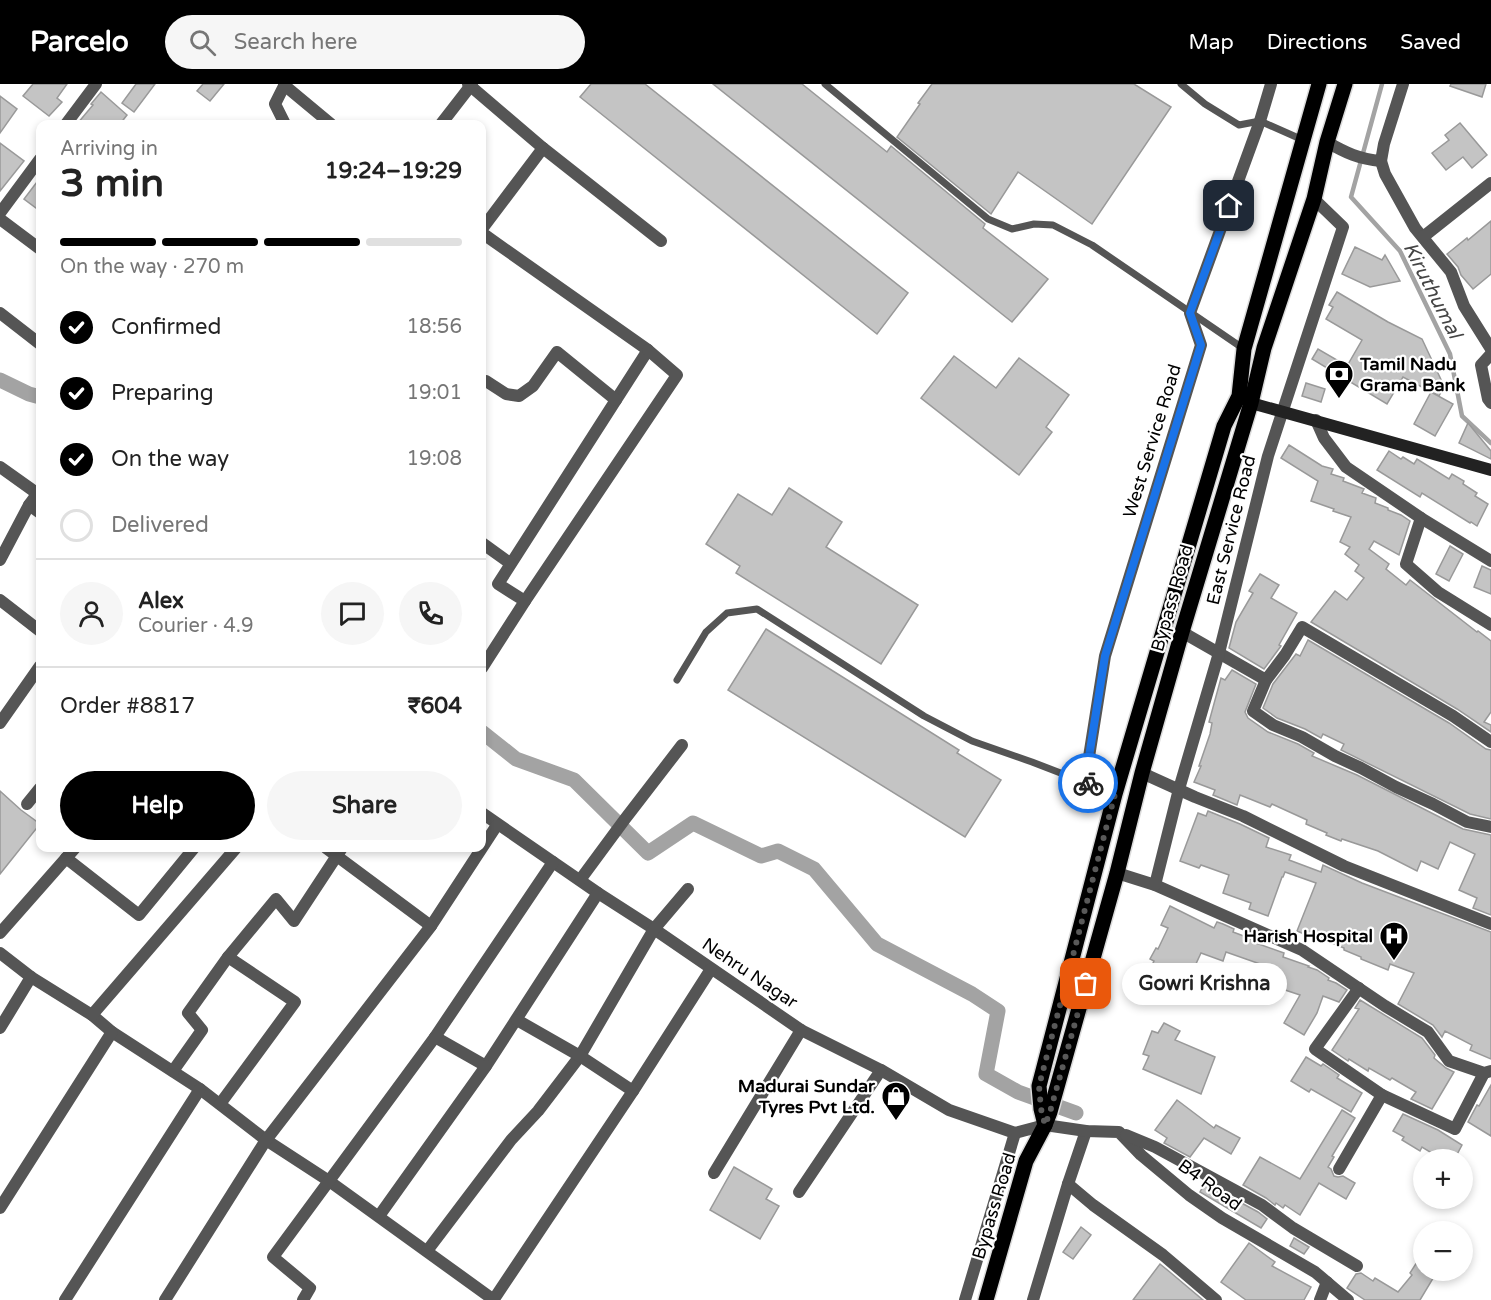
<!DOCTYPE html>
<meta charset="utf-8">
<style>
body{margin:0;font-family:"Varela Round",sans-serif;background:#f6f6f6;color:#222;height:100vh;display:flex;flex-direction:column;font-size:22px;white-space:nowrap}
*{box-sizing:border-box;margin:0}
p{font-size:20px;color:#767676}
.icon{flex:none;width:33px;height:33px;fill:none;stroke:currentColor;stroke-width:2;stroke-linecap:round;stroke-linejoin:round}
.map{position:relative;flex:1;overflow:hidden}
.side{position:absolute;left:36px;top:36px;width:450px;height:732px;display:flex;flex-direction:column;background:#fff;border-radius:12px;box-shadow:0 3px 9px #0003}
.side>*{flex:none}
.controls{position:absolute;left:1413px;top:1065px;display:grid;gap:12px}
.controls a{display:grid;place-items:center;width:60px;height:60px;border-radius:50%;background:#fff;box-shadow:0 3px 9px #0003;font-size:30px}
.pin{position:absolute;display:grid;place-items:center;width:51px;height:51px;color:#fff;margin:-26px;border-radius:12px;box-shadow:0 3px 9px #0006}
.courier{position:absolute;display:grid;place-items:center;width:60px;height:60px;margin:-30px;border:4px solid #1a73e8;border-radius:50%;background:#fff;color:#222;box-shadow:0 2px 8px #0007}
.bubble{position:absolute;height:42px;border-radius:21px;background:#fff;box-shadow:0 3px 9px #0003;font-size:20px;font-weight:700;line-height:42px;text-align:center}
.head em{font-style:normal;font-weight:700}
.head div{display:flex;flex-direction:column-reverse}
.head{display:flex;align-items:center;justify-content:space-between;height:102px;padding:0 24px}
h1{font-size:39px;font-weight:700;line-height:45px}
.bar{display:grid;grid-template-columns:repeat(4,1fr);gap:9px 6px;align-content:center;height:72px;padding:0 24px}
.bar i{height:8px;border-radius:4px;background:#e0e0e0}
.bar .selected{background:#000}
.bar p{grid-column:span 4}
.line{display:flex;align-items:center;gap:15px;padding:0 24px;border-top:2px solid #e0e0e0}
.line div{flex:1}
.round{display:grid;place-items:center;flex:none;width:63px;height:63px;border-radius:32px;background:#f6f6f6}
ol{padding:0 24px;list-style:none}
li{display:flex;align-items:center;gap:18px;height:66px}
li p{margin-inline-start:auto}
li .icon{padding:6px;border-radius:50%;background:#000;color:#fff;stroke-width:4}
li:last-child{color:#767676}
li i{width:33px;height:33px;border:3px solid #e0e0e0;border-radius:50%}
.primary-button{display:flex;gap:12px;margin-top:auto;padding:12px 24px}
.primary-button a{flex:1;height:69px;border-radius:36px;background:#000;color:#fff;font-size:24px;font-weight:700;line-height:69px;text-align:center}
.primary-button a+a{background:#f6f6f6;color:#222}
header{display:flex;align-items:center;gap:36px;box-sizing:border-box;height:84px;padding:0 30px;background:#000;color:#fff}
header strong{font-size:28px}
nav{display:flex;gap:33px;margin-inline-start:auto;font-size:21px}
.search{width:420px;height:54px;background:#f6f6f6;display:flex;align-items:center;gap:15px;box-sizing:border-box;padding:0 21px;border-radius:33px;color:#767676;font-size:22px}
.map>svg:first-child{display:block}
.lines{fill:none;stroke-linecap:round;stroke-linejoin:round}
.stream{stroke:#a3a3a3;stroke-width:4.5}
.canal{stroke:#a3a3a3;stroke-width:15}
.building{fill:#c4c4c4;stroke:#999;stroke-width:1.5}
.primary-casing{stroke:#dbdbdb;stroke-width:18}
.service{stroke:#555;stroke-width:7}
.minor{stroke:#555;stroke-width:12}
.tertiary{stroke:#555;stroke-width:12}
.secondary{stroke:#222;stroke-width:12}
.primary{stroke:#000;stroke-width:15}
.done{stroke:#595959;stroke-width:6;stroke-dasharray:0 10.8}
.route{stroke:#1a73e8;stroke-width:8}
.labels{text-anchor:middle;stroke-width:4.5;stroke-linejoin:round;paint-order:stroke}
.poi-label{font-size:18px;font-weight:bold;fill:#000;stroke:#fff;text-anchor:end}
.street-label{font-size:18px;fill:#000;stroke:#fff}
.water-label{font-size:20px;font-style:italic;fill:#444;stroke:#fff}
</style>
<header>
<strong>Parcelo</strong>
<div class="search"><svg class="icon" aria-label="search" viewBox="0 0 24 24"><circle cx="10" cy="10" r="6"/><path d="M15 15l6 6"/></svg>Search here</div>
<nav><a>Map</a><a>Directions</a><a>Saved</a></nav>
</header>
<div class="map">
<svg width="1491" height="1216" viewBox="0 0 1491 1216">
<rect width="100%" height="100%" fill="#fff"/>
<g class="lines">
<!-- stream -->
<polyline class="stream" points="1382,0 1351,113 1400,167 1450,270 1462,332 1491,359"/>
<!-- canal -->
<g class="canal">
<polyline points="0,296 29,310 40,313"/>
<polyline points="482,648 516,675 574,696 648,769 693,739 761,772 778,767 814,785 877,860 972,910 998,927 986,990 1018,1008 1076,1029"/>
</g>
</g>
<!-- building -->
<g class="building">
<polygon points="33,0 67,0 57,14 62,18 49,32 23,12"/>
<polygon points="136,0 155,0 134,28 122,19"/>
<polygon points="203,0 224,0 210,17 197,7"/>
<polygon points="591,0 645,0 908,209 877,250 580,13"/>
<polygon points="713,0 802,0 887,68 891,62 985,140 983,144 1048,195 1012,238"/>
<polygon points="932,0 1134,0 1171,23 1092,140 1018,88 991,130 897,53 920,20 918,19"/>
<polygon points="1451,0 1486,0 1482,13 1450,2"/>
<polygon points="101,8 127,31 120,40 77,40 93,21 91,20"/>
<polygon points="0,12 17,25 0,49"/>
<polygon points="1460,39 1487,71 1472,84 1463,73 1446,86 1432,69 1449,56 1445,51"/>
<polygon points="0,59 24,77 0,107"/>
<polygon points="40,94 40,127 24,115"/>
<polygon points="1491,137 1491,190 1473,205 1461,191 1458,183 1447,170 1467,154 1468,156"/>
<polygon points="1355,163 1382,176 1385,171 1400,197 1370,203 1342,190"/>
<polygon points="1337,208 1388,238 1422,255 1444,302 1439,312 1403,293 1387,320 1312,275 1318,265 1347,282 1362,256 1326,235 1333,223 1329,221"/>
<polygon points="954,272 996,304 1019,274 1069,311 1046,343 1052,348 1019,391 921,314"/>
<polygon points="1306,299 1325,305 1321,318 1302,312"/>
<polygon points="1431,308 1453,320 1435,352 1414,340"/>
<polygon points="1468,339 1491,367 1491,375 1459,359"/>
<polygon points="1289,361 1322,382 1333,385 1331,390 1344,394 1343,397 1364,405 1362,409 1376,414 1375,419 1388,424 1388,426 1401,431 1410,437 1399,471 1374,457 1369,465 1389,480 1386,485 1406,501 1410,496 1477,548 1478,547 1491,557 1491,628 1484,638 1491,641 1491,648 1457,625 1311,538 1335,507 1347,516 1364,494 1355,487 1359,481 1345,470 1350,463 1340,458 1351,433 1333,427 1334,425 1311,417 1318,397 1281,374"/>
<polygon points="1389,367 1401,375 1403,373 1414,380 1417,375 1449,395 1452,390 1464,397 1463,400 1477,409 1475,412 1488,420 1477,442 1471,438 1470,439 1422,409 1420,413 1377,386"/>
<polygon points="789,404 842,438 826,463 918,521 881,580 736,489 740,482 706,460 738,410 772,431"/>
<polygon points="1450,462 1463,470 1449,497 1436,490"/>
<polygon points="1482,482 1491,486 1491,510 1474,503"/>
<polygon points="1260,490 1279,501 1271,514 1297,529 1279,561 1281,562 1264,585 1229,564 1236,538 1253,509 1249,507"/>
<polygon points="766,545 959,666 957,669 1001,696 965,753 728,606"/>
<polygon points="1308,556 1449,639 1486,665 1491,666 1491,735 1470,730 1341,666 1344,660 1323,650 1321,654 1305,645 1277,634 1263,624 1273,600 1296,570 1300,572"/>
<polygon points="1232,586 1256,600 1245,628 1248,634 1268,648 1298,660 1314,669 1312,672 1357,691 1463,745 1491,751 1491,831 1473,824 1477,814 1459,806 1475,770 1450,758 1438,785 1421,777 1417,787 1378,767 1342,755 1341,757 1326,751 1327,749 1306,740 1307,736 1272,720 1270,723 1240,711 1237,721 1213,711 1215,706 1194,698 1201,682 1199,682 1210,650 1212,639 1209,638 1221,594 1225,596"/>
<polygon points="0,707 21,726 40,740 0,790"/>
<polygon points="1208,727 1240,740 1269,754 1266,763 1291,771 1289,776 1321,788 1323,781 1362,799 1491,848 1491,975 1470,966 1472,961 1445,947 1442,953 1433,941 1398,920 1414,889 1390,880 1388,886 1361,875 1361,873 1344,866 1344,864 1315,852 1314,854 1297,847 1316,799 1285,788 1283,793 1282,793 1268,832 1249,825 1251,819 1223,809 1229,791 1201,781 1199,784 1180,777 1198,729 1206,732"/>
<polygon points="1170,822 1214,844 1217,838 1223,840 1234,845 1233,848 1257,857 1256,859 1284,869 1283,873 1309,882 1308,883 1317,886 1329,894 1328,896 1336,899 1347,906 1339,918 1323,912 1317,929 1304,951 1284,939 1300,911 1279,904 1283,893 1262,886 1263,881 1226,868 1223,877 1201,869 1189,895 1185,893 1179,905 1148,889 1154,877 1150,875 1156,864 1158,865 1168,844 1161,841"/>
<polygon points="1360,916 1422,954 1435,971 1434,974 1446,984 1454,988 1432,1025 1411,1015 1416,1008 1392,994 1390,996 1369,984 1368,987 1349,975 1348,977 1332,966 1359,925 1355,924"/>
<polygon points="1164,939 1180,947 1175,956 1215,973 1201,1010 1143,985 1149,972 1143,970 1152,947 1158,949"/>
<polygon points="1306,973 1321,982 1323,980 1339,991 1337,994 1362,1009 1351,1028 1311,1005 1309,1008 1291,997"/>
<polygon points="1491,1001 1491,1052 1468,1038 1477,1021 1479,1022"/>
<polygon points="1177,1016 1214,1044 1216,1041 1240,1054 1231,1070 1204,1054 1190,1073 1164,1059 1167,1054 1155,1046"/>
<polygon points="1342,1026 1355,1034 1332,1072 1334,1073 1328,1083 1331,1085 1334,1092 1338,1093 1343,1092 1355,1099 1346,1115 1319,1099 1300,1131 1285,1121 1283,1124 1276,1119 1275,1121 1266,1114 1243,1101 1260,1073 1300,1095"/>
<polygon points="1403,1030 1438,1046 1462,1061 1454,1076 1443,1076 1422,1063 1420,1067 1402,1056 1404,1053 1393,1047"/>
<polygon points="734,1083 772,1105 766,1115 779,1122 760,1155 710,1126"/>
<polygon points="1205,1099 1258,1128 1267,1135 1261,1144 1200,1108"/>
<polygon points="1081,1143 1091,1151 1073,1175 1063,1168"/>
<polygon points="1294,1154 1309,1163 1304,1170 1290,1162"/>
<polygon points="1249,1159 1275,1178 1272,1182 1311,1203 1304,1216 1246,1216 1221,1198"/>
<polygon points="1424,1167 1424,1186 1438,1186 1420,1216 1365,1216 1347,1204 1356,1190 1361,1189 1373,1197 1375,1194 1398,1208 1412,1191 1410,1189"/>
<polygon points="1160,1180 1171,1189 1203,1216 1133,1216"/>
</g>
<g class="lines">
<!-- primary casing -->
<g class="primary-casing">
<g id="primary">
<polyline points="1045,1041 1041,1025 1039,1002 1115,710 1224,342 1239,312 1244,265 1319,0"/>
<polyline points="986,1216 1026,1077 1045,1041 1050,1028 1117,789 1142,689 1182,548 1251,319 1264,264 1314,115 1327,58 1345,0"/>
</g>
</g>
<!-- service -->
<g class="service">
<polyline points="825,0 988,135 1012,145 1034,140 1053,141 1092,161 1244,265"/>
<polyline points="1181,0 1205,20 1239,41 1260,37 1303,56"/>
<polyline points="677,596 706,548 727,529 757,525 924,632 972,657 1032,678 1115,710"/>
</g>
<!-- minor -->
<g class="minor">
<polyline points="285,0 275,20 285,40"/>
<polyline points="468,0 543,64 661,157"/>
<polyline points="284,1 331,40"/>
<polyline points="66,40 96,0"/>
<polyline points="441,40 472,0"/>
<polyline points="1381,77 1385,90 1415,144 1451,188 1464,222 1491,265"/>
<polyline points="0,129 40,75"/>
<polyline points="0,135 40,165"/>
<polyline points="482,145 543,64"/>
<polyline points="482,149 648,266 498,500 525,517 482,584"/>
<polyline points="1423,153 1491,99"/>
<polyline points="0,229 40,260"/>
<polyline points="1491,270 1481,281 1488,315 1491,319"/>
<polyline points="486,297 506,310 519,312 533,302 557,268 616,316"/>
<polyline points="1316,336 1324,354 1346,383 1421,434 1491,477"/>
<polyline points="0,383 38,410"/>
<polyline points="29,421 40,429"/>
<polyline points="1421,434 1406,480 1438,508 1491,541"/>
<polyline points="482,459 510,479"/>
<polyline points="0,476 29,421 40,406"/>
<polyline points="0,516 40,547"/>
<polyline points="525,517 677,291 648,266"/>
<polyline points="1182,548 1266,596 1285,571 1302,543 1453,632 1491,658"/>
<polyline points="1266,596 1253,627 1273,641 1302,653 1335,672 1361,684 1396,703 1433,720 1467,738 1491,743"/>
<polyline points="0,639 40,582"/>
<polyline points="1142,689 1195,713 1243,732 1344,782 1491,840"/>
<polyline points="27,720 40,704"/>
<polyline points="482,729 598,809 654,845 801,946 881,986 949,1026 1015,1049"/>
<polyline points="326,764 431,842 497,741"/>
<polyline points="66,774 139,831 194,764"/>
<polyline points="1117,789 1155,801 1302,866 1385,922 1428,948 1449,977 1484,989 1491,987"/>
<polyline points="580,796 625,735 682,661"/>
<polyline points="0,849 75,764"/>
<polyline points="0,869 31,893 92,931 112,948 200,1005 266,1056 329,1097 494,1216"/>
<polyline points="1359,904 1315,965 1382,1011 1455,1045 1484,989"/>
<polyline points="92,931 236,764"/>
<polyline points="0,944 31,893"/>
<polyline points="435,953 486,982 598,809"/>
<polyline points="173,987 202,946 188,929 228,873"/>
<polyline points="633,1007 711,885"/>
<polyline points="220,1020 295,918 228,873 276,815 294,837 342,764"/>
<polyline points="1086,1047 1068,1100 1093,1121 1163,1171 1216,1216"/>
<polyline points="1015,1049 1045,1041 1086,1047 1119,1048 1141,1071 1189,1111 1222,1134 1315,1188 1348,1216"/>
<polyline points="1126,1051 1155,1063 1262,1121 1293,1144 1357,1182"/>
<polyline points="1339,1085 1382,1011"/>
<polyline points="714,1089 801,946"/>
<polyline points="799,1108 881,986"/>
<polyline points="0,1124 112,948"/>
<polyline points="379,1132 486,982"/>
<polyline points="427,1167 511,1056 538,1027 580,972 654,845 688,805"/>
<polyline points="494,1215 633,1007 580,972 517,936"/>
<polyline points="65,1216 200,1005"/>
<polyline points="165,1216 266,1056 431,842"/>
<polyline points="303,1216 310,1204 273,1173 435,953 553,778"/>
<polyline points="965,1216 1015,1049"/>
<polyline points="1033,1216 1068,1100"/>
<polyline points="1320,1216 1327,1198"/>
</g>
<!-- tertiary -->
<g class="tertiary">
<path d="M1327,58C1346,69 1359,75 1381,77L1384,60L1403,0"/>
<polyline points="1085,698 1105,572 1201,261 1190,229 1260,37 1271,0"/>
<polyline points="1155,801 1179,705 1219,569 1268,372 1343,143 1314,115"/>
</g>
<!-- secondary -->
<polyline class="secondary" points="1244,315 1251,319 1491,386"/>
<!-- primary -->
<use href="#primary" class="primary"/>
</g>
<g class="lines">
<!-- done -->
<polyline class="done" points="1086,900 1050,1028 1045,1041 1041,1025 1039,1002 1115,710 1088,699"/>
<!-- route -->
<polyline class="route" points="1088,699 1085,698 1105,572 1201,261 1190,229 1229,122"/>
</g>
<!-- icons -->
<defs>
<g id="bank-pin" transform="scale(1.5)"><path d="M0 17L-7.5 6A9.5 9.5 0 1 1 7.5 6Z" fill="#000" stroke="#fff"/><path d="M-6-4H6V4H-6ZM0-2.3a2.3 2.3 0 1 0 0 4.6a2.3 2.3 0 1 0 0-4.6Z" fill="#fff"/></g>
<g id="hospital-pin" transform="scale(1.5)"><path d="M0 17L-7.5 6A9.5 9.5 0 1 1 7.5 6Z" fill="#000" stroke="#fff"/><path d="M-5-5h3v3.5h4V-5h3V5h-3V1.5h-4V5h-3Z" fill="#fff"/></g>
<g id="shop-pin" transform="scale(1.5)"><path d="M0 17L-7.5 6A9.5 9.5 0 1 1 7.5 6Z" fill="#000" stroke="#fff"/><path d="M-5-2.5h2.3a2.7 3.5 0 0 1 5.4 0H5L5.5 6h-11ZM-1.5-2.5h3a1.5 2.3 0 0 0-3 0Z" fill="#fff"/></g>
</defs>
<g fill-rule="evenodd">
<use href="#bank-pin" x="1339" y="290"/>
<use href="#hospital-pin" x="1394" y="852"/>
<use href="#shop-pin" x="896" y="1012"/>
</g>
<g class="labels">
<!-- poi labels -->
<g class="poi-label">
<text x="1360" y="286" text-anchor="start">Tamil Nadu<tspan x="1360" dy="21">Grama Bank</tspan></text>
<text x="1373" y="858">Harish Hospital</text>
<text x="875" y="1008">Madurai Sundar<tspan x="875" dy="21">Tyres Pvt Ltd.</tspan></text>
</g>
<!-- street labels -->
<g class="street-label">
<text transform="translate(1152 357) rotate(-73)" y="6">West Service Road</text>
<text transform="translate(1231 446) rotate(-76)" y="6">East Service Road</text>
<text transform="translate(1172 514) rotate(-74)" y="6">Bypass Road</text>
<text transform="translate(750 889) rotate(34)" y="6">Nehru Nagar</text>
<text transform="translate(1210 1101) rotate(36)" y="6">B4 Road</text>
<text transform="translate(994 1122) rotate(-73)" y="6">Bypass Road</text>
</g>
<!-- water labels -->
<g class="water-label">
<text transform="translate(1433 206) rotate(63)" y="7">Kiruthumal</text>
</g>
</g>
</svg>
<div class="controls">
<a>+</a>
<a>−</a>
</div>
<div class="pin" style="left:1086px;top:900px;background:#ea580c"><svg class="icon" aria-label="bag" viewBox="0 0 24 24"><path d="M5 8h14l-1 12H6zM9 8a3 3 0 0 1 6 0"/></svg></div>
<div class="pin" style="left:1229px;top:122px;background:#1f2937"><svg class="icon" aria-label="home" viewBox="0 0 24 24"><path d="M3 11l9-7 9 7M6 9v11h12V9"/></svg></div>
<div class="courier" style="left:1088px;top:699px"><svg class="icon" aria-label="bike" viewBox="0 0 24 24"><circle cx="6" cy="16" r="4"/><circle cx="18" cy="16" r="4"/><path d="M6 16l4-8h5l3 8M10 8l3 8H6M13 5h3"/></svg></div>
<div class="bubble" style="left:1122px;top:879px;width:165px">Gowri Krishna</div>
<section class="side">
<div class="head"><div><h1>3 min</h1><p>Arriving in</p></div><em>19:24–19:29</em></div>
<div class="bar"><i class="selected"></i><i class="selected"></i><i class="selected"></i><i></i><p>On the way · 270 m</p></div>
<ol>
<li><svg class="icon" aria-label="check" viewBox="0 0 24 24"><path d="M5 12l5 5 9-10"/></svg>Confirmed<p>18:56</p></li>
<li><svg class="icon" aria-label="check" viewBox="0 0 24 24"><path d="M5 12l5 5 9-10"/></svg>Preparing<p>19:01</p></li>
<li><svg class="icon" aria-label="check" viewBox="0 0 24 24"><path d="M5 12l5 5 9-10"/></svg>On the way<p>19:08</p></li>
<li><i></i>Delivered</li>
</ol>
<div class="line" style="height:108px"><a class="round"><svg class="icon" aria-label="person" viewBox="0 0 24 24"><circle cx="12" cy="8" r="4"/><path d="M4 21q1-7 8-7t8 7"/></svg></a><div><b>Alex</b><p>Courier · 4.9</p></div><a class="round"><svg class="icon" aria-label="chat" viewBox="0 0 24 24"><path d="M4 5h16v11H9l-5 4z"/></svg></a><a class="round"><svg class="icon" aria-label="phone" viewBox="0 0 24 24"><path d="M5 4h4l2 5-3 2q2 4 5 5l2-3 5 2v4C11 20 4 13 5 4z"/></svg></a></div>
<div class="line" style="height:78px"><div>Order #8817</div><b>₹604</b></div>
<div class="primary-button"><a>Help</a><a>Share</a></div>
</section>
</div>
